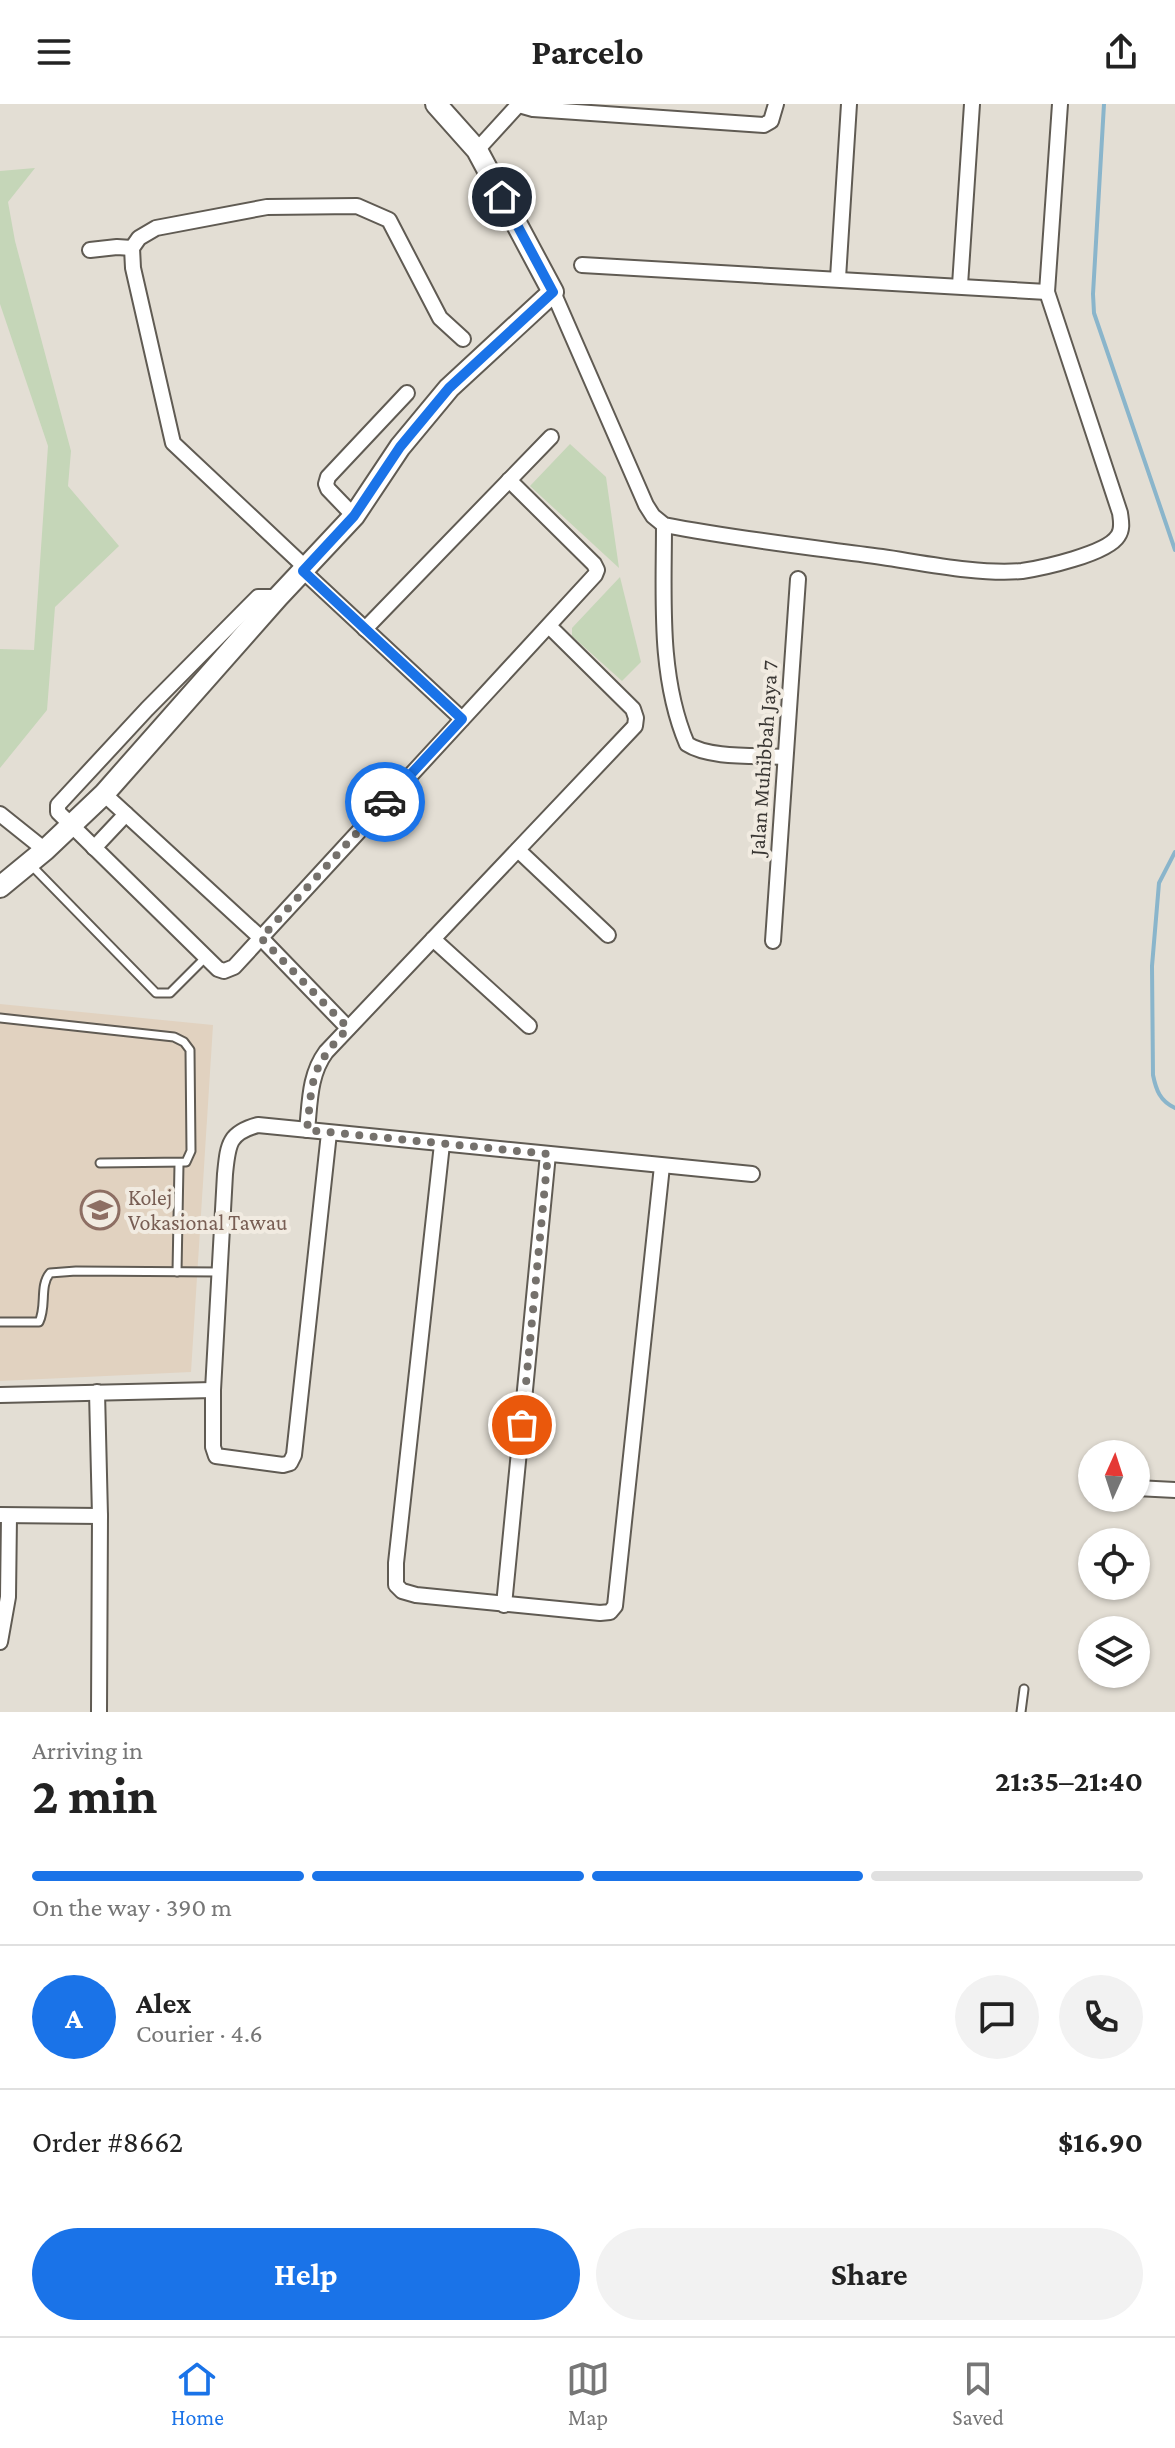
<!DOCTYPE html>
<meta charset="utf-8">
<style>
body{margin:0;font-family:"Crimson Pro",serif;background:#f2f2f2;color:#222;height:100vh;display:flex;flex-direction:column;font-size:30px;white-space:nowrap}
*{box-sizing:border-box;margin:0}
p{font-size:26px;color:#767676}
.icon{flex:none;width:44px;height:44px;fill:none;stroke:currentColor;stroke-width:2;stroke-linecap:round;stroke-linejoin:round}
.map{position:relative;height:1608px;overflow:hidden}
.panel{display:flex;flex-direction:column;background:#fff;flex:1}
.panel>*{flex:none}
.needle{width:52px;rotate:3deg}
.controls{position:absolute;left:1078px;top:1336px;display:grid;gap:16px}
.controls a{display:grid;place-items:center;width:72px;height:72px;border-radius:50%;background:#fff;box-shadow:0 2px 6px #0004;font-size:40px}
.pin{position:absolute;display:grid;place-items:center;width:68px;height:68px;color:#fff;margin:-34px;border:4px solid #fff;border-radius:50%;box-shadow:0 2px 8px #0007}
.courier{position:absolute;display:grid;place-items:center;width:80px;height:80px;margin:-40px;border:6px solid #1a73e8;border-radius:50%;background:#fff;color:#222;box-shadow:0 2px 10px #0007}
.overview em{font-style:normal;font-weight:700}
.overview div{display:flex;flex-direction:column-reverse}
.overview{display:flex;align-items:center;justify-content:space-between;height:136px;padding:0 32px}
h1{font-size:52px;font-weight:700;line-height:60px}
.bar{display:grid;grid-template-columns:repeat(4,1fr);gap:12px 8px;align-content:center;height:96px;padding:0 32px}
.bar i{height:10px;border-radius:6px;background:#e0e0e0}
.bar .on{background:#1a73e8}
.bar p{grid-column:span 4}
.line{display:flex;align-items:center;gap:20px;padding:0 32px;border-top:2px solid #e0e0e0}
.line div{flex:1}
.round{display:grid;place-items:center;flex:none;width:84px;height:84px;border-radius:42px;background:#f2f2f2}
.primary-button{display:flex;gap:16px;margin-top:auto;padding:16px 32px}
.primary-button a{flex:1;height:92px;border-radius:48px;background:#1a73e8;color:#fff;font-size:32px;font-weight:700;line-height:92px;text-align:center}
.primary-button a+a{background:#f2f2f2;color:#222}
header{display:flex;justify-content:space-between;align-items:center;height:104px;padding:0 32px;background:#fff;font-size:36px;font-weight:700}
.tabs{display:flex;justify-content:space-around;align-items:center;height:112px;border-top:2px solid #e0e0e0;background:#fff;font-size:22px;color:#767676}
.tabs a{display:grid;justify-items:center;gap:4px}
.tabs .on{color:#1a73e8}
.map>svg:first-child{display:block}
.education{fill:#e1d2c0}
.green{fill:#c5d6b8}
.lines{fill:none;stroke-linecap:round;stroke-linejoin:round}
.stream{stroke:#8ab5cb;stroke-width:4}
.lane-casing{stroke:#605b53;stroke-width:11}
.street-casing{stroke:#605b53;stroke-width:18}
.secondary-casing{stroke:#605b53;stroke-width:24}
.lane{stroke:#fff;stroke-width:7}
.street{stroke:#fff;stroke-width:14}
.secondary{stroke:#fff;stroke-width:20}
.done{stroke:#75716c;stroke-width:8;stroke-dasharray:0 14.4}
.route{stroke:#1a73e8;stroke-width:10}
.labels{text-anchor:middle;stroke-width:8;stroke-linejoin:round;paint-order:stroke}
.street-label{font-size:22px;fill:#3a3734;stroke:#f1ebe1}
.education-label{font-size:22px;fill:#785e54;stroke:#f1ebe1;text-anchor:start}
</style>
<header><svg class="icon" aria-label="menu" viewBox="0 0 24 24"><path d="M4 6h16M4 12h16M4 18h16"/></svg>Parcelo<svg class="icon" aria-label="share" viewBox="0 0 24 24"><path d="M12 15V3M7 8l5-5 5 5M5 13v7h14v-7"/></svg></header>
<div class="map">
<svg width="1175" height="1608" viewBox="0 0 1175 1608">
<rect width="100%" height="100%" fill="#e3ded4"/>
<!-- education -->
<polygon class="education" points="0,900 213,921 191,1268 0,1277"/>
<!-- green -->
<g class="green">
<polygon points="35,64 8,98 15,137 71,347 68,382 119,442 55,503 47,606 0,664 0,545 34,546 48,342 0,200 0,67"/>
<polygon points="570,340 606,373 619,464 530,382"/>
<polygon points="620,473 641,558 622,577 572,532 572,524"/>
</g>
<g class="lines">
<!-- stream -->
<g class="stream">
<polyline points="1104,0 1093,190 1094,209 1175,446"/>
<path d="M1175,748L1159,779L1152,862L1153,971C1156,986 1160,997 1175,1004"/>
</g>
<!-- lane casing -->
<g class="lane-casing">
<g id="lane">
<polyline points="30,760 156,889 170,889 206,853"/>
<polyline points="0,914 174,933 184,938 190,946 191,1047 186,1058 100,1059"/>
<polyline points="177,1168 179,1060"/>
<path d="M0,1218H39C47,1202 39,1182 50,1169L76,1167L219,1168"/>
<polyline points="1021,1608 1024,1585"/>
</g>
</g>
<!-- street casing -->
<g class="street-casing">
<g id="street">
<polyline points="519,1 533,5 764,21 771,17 776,0"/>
<polyline points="477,46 519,0"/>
<polyline points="90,146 117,143 132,144"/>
<polyline points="582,161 1047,188"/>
<polyline points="838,174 849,0"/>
<polyline points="960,181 972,0"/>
<path d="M553,188L646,401L653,412L664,421C736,435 809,443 882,453C923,459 981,471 1022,467C1042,464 1107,450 1118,432C1123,425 1121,417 1120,409L1047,188L1060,0"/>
<polyline points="354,412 328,385 326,380 328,373 407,289"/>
<path d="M664,421C664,493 658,572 687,640C710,655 758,651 785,653"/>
<polyline points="306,464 173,339 133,164 132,144 139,134 156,124 267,103 357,102 389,116 440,214 463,235"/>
<polyline points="303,467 462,615"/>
<polyline points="278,493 258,493 249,502 147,605 58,701 58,708 218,865 224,867 234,863 595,471 597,466 594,460 509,376"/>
<polyline points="365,525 551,333"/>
<polyline points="104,690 261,834 348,924"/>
<polyline points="0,710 45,746"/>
<polyline points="94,744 126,710"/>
<polyline points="518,746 608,831"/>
<polyline points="433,835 529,922"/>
<polyline points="773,837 798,475"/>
<path d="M307,1026C310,999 309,971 326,948L635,622L636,614L633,605L549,522"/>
<path d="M329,1029L294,1351L290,1359L283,1361L216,1352L213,1343V1286L225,1070C228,1041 228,1029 258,1021L752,1070"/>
<polyline points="442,1040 396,1459 396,1481 402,1487 416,1491 600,1509 610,1508 615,1502 662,1062"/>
<polyline points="97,1288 100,1412 99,1608"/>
<polyline points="0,1291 213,1286"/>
<polyline points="1089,1379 1092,1379"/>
<polyline points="1136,1384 1175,1386"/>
<polyline points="0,1411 100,1412"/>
<polyline points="504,1501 548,1050"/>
<polyline points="0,1538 8,1493 9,1412"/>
</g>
</g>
<!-- secondary casing -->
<g class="secondary-casing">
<polyline id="secondary" points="0,783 45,746 104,690 278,493 354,412 400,343 449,284 553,188 477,46 436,0"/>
</g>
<!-- lane -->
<use href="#lane" class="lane"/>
<!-- street -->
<use href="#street" class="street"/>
<!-- secondary -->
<use href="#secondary" class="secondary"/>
</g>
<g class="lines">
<!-- done -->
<path class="done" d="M385,698L261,834L348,924C310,965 313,972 307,1026L548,1050L522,1321"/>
<!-- route -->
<polyline class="route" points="385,698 462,615 303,467 354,412 400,343 449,284 553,188 502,93"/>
</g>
<!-- icons -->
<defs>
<g id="university-ring" transform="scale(2)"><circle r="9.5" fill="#f1ebe1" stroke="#8d6e63" stroke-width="1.5"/><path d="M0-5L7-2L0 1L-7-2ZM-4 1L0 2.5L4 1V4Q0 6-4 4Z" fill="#8d6e63"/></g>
</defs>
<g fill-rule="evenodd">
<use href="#university-ring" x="100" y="1106"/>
</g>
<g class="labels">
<!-- street labels -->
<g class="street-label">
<text transform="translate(763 654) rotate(-86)" y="8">Jalan Muhibbah Jaya 7</text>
</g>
<!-- education labels -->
<g class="education-label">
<text x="128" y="1101">Kolej<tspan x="128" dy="25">Vokasional Tawau</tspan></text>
</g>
</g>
</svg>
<div class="controls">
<a><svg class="needle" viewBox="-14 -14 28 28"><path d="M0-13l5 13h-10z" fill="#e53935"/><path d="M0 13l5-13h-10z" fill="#767676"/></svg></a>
<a><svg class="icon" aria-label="locate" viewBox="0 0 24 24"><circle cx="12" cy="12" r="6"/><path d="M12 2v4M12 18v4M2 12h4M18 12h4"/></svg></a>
<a><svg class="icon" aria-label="layers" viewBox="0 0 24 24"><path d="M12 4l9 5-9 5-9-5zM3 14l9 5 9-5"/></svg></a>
</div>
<div class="pin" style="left:522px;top:1321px;background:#ea580c"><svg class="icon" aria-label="bag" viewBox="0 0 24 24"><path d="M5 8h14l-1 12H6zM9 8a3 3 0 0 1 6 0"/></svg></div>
<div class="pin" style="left:502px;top:93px;background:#1f2937"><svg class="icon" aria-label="home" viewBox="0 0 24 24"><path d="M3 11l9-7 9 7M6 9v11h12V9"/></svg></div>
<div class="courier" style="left:385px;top:698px"><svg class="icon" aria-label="car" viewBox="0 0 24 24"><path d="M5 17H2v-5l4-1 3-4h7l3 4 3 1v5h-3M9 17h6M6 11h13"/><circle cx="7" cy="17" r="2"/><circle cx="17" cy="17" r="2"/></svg></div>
</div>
<section class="panel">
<div class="overview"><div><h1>2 min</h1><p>Arriving in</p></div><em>21:35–21:40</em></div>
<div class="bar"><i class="on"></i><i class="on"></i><i class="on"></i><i></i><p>On the way · 390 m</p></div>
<div class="line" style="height:144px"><b class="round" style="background:#1a73e8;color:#fff">A</b><div><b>Alex</b><p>Courier · 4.6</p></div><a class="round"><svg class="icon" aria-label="chat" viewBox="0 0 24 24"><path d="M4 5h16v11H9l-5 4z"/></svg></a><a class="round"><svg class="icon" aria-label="phone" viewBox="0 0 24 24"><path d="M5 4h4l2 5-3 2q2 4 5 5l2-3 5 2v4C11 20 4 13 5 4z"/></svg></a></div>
<div class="line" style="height:104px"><div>Order #8662</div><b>$16.90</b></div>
<div class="primary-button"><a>Help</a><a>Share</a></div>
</section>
<nav class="tabs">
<a class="on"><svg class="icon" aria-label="home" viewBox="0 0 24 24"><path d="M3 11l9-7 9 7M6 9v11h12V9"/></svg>Home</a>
<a><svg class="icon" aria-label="map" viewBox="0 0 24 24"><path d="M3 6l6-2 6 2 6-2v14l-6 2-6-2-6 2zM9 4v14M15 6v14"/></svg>Map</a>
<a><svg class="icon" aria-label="saved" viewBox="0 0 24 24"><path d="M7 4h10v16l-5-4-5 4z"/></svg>Saved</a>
</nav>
